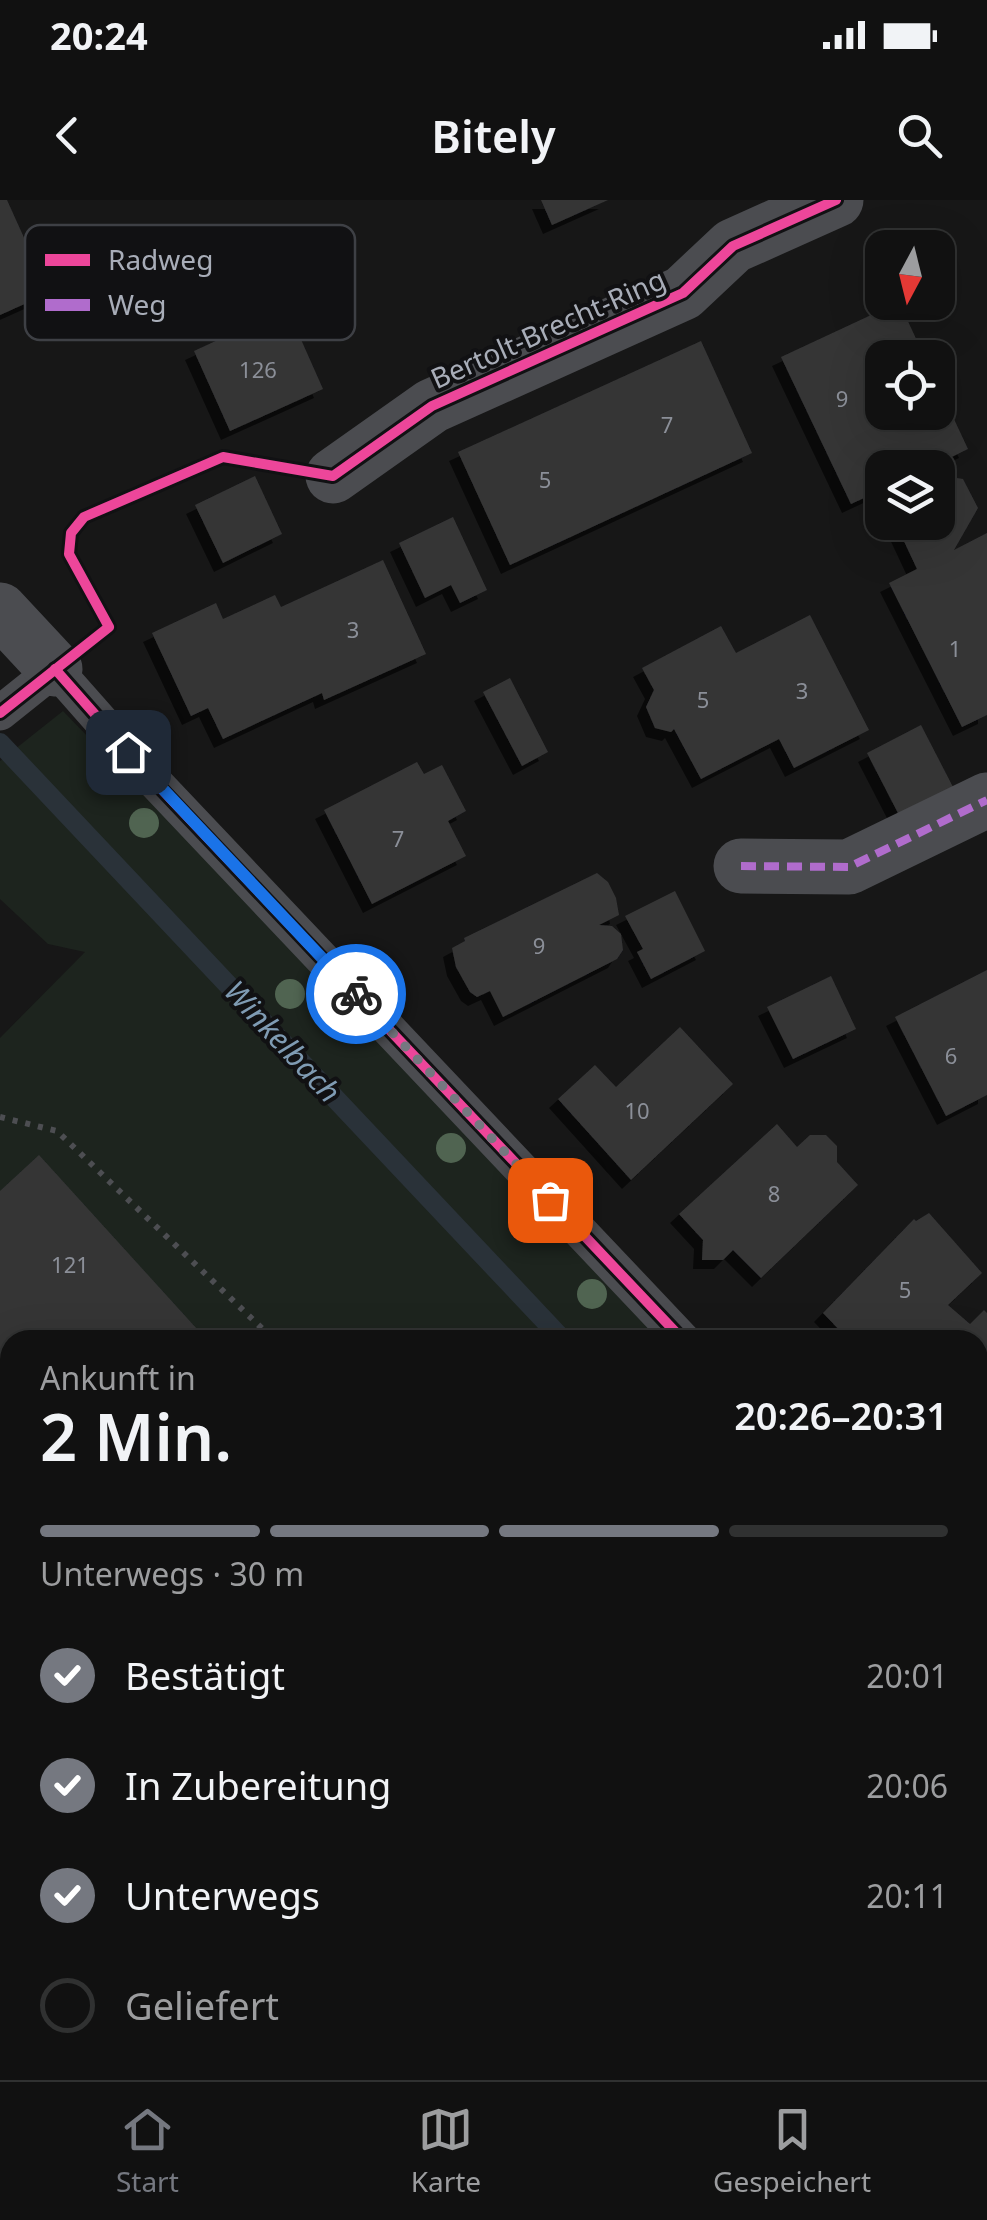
<!DOCTYPE html>
<html lang="de">
<meta charset="utf-8">
<style>
body{margin:0;font-family:"Noto Sans",sans-serif;background:#1e1f1f;color:#f1f3f6;height:100vh;display:flex;flex-direction:column;font-size:38px;white-space:nowrap}
*{box-sizing:border-box;margin:0}
p{font-size:32px;color:#9c9d9f}
.icon{flex:none;width:55px;height:55px;fill:none;stroke:currentColor;stroke-width:2;stroke-linecap:round;stroke-linejoin:round}
.map{position:relative;flex:1;overflow:hidden}
.side{position:absolute;left:0px;top:1130px;width:988px;height:750px;display:flex;flex-direction:column;background:#111;border-radius:30px 30px 0 0;box-shadow:0 10px 40px #0002,0 0 0 2px #303131}
.side>*{flex:none}
.needle{width:65px;rotate:187deg}
.controls{position:absolute;left:865px;top:30px;display:grid;gap:20px}
.controls a{display:grid;place-items:center;width:90px;height:90px;border-radius:20px;background:#111;box-shadow:0 10px 40px #0002,0 0 0 2px #303131;font-size:50px}
.pin{position:absolute;display:grid;place-items:center;width:85px;height:85px;color:#fff;margin:-42px;border-radius:20px;box-shadow:0 5px 15px #0006}
.courier{position:absolute;display:grid;place-items:center;width:100px;height:100px;margin:-50px;border:8px solid #1a73e8;border-radius:50%;background:#fff;color:#222;box-shadow:0 2px 12px #0007}
.overview em{font-style:normal;font-weight:600}
.overview div{display:flex;flex-direction:column-reverse}
.overview{display:flex;align-items:center;justify-content:space-between;height:170px;padding:0 40px}
h1{font-size:65px;font-weight:600;line-height:75px}
.bar{display:grid;grid-template-columns:repeat(4,1fr);gap:15px 10px;align-content:center;height:120px;padding:0 40px}
.bar i{height:12px;border-radius:8px;background:#303131}
.bar .selected{background:#757880}
.bar p{grid-column:span 4}
ol{padding:0 40px;list-style:none}
li{display:flex;align-items:center;gap:30px;height:110px}
li p{margin-inline-start:auto}
li .icon{padding:10px;border-radius:50%;background:#757880;color:#fff;stroke-width:4}
li:last-child{color:#9c9d9f}
li i{width:55px;height:55px;border:5px solid #303131;border-radius:50%}
.status{display:flex;justify-content:space-between;align-items:center;height:70px;padding:0 50px;background:#111;direction:ltr}
.status svg{height:28px;fill:currentColor}
header{display:flex;justify-content:space-between;align-items:center;height:130px;padding:0 40px;background:#111;font-size:45px;font-weight:600}
.tab-bar{display:flex;justify-content:space-around;align-items:center;height:140px;border-top:2px solid #303131;background:#111;font-size:28px;color:#9c9d9f}
.tab-bar a{display:grid;justify-items:center;gap:5px}
.tab-bar .selected{color:#757880}
.map>svg:first-child{display:block}
.green{fill:#1d241e}
.lines{fill:none;stroke-linecap:round;stroke-linejoin:round}
.stream{stroke:#2a3239;stroke-width:20}
.building{fill:#353536;filter:url(#shadow)}
.path{stroke:#4d4e52;stroke-width:6;stroke-dasharray:5 8;stroke-linecap:butt}
.lane{stroke:#4b4c50;stroke-width:35}
.street{stroke:#4b4c50;stroke-width:55}
.quiet{stroke:#b06ccc;stroke-width:8;stroke-dasharray:15 8;stroke-linecap:butt}
.cycleway-casing{stroke:#111113;stroke-width:16}
.cycleway{stroke:#ed469a;stroke-width:10}
.tree{fill:#506451}
.done{stroke:#757880;stroke-width:10;stroke-dasharray:0 18}
.route{stroke:#1a73e8;stroke-width:12}
.labels{text-anchor:middle;stroke-width:8;stroke-linejoin:round;paint-order:stroke}
.number-label{font-size:22px;fill:#8b8f98}
.street-label{font-size:28px;fill:#a8adb8;stroke:#111113}
.water-label{font-size:30px;font-style:italic;fill:#7f9bb3;stroke:#111113}
.key{fill:#111113;stroke:#3e4045;stroke-width:2.5}
.key-label{font-size:28px;fill:#a8adb8}
</style>
<div class="status"><b>20:24</b><svg viewBox="0 0 49 12"><path d="M0 12V9h3v3zM5 12V6h3v6zM10 12V3h3v9zM15 12V0h3v12zM26 1h20v11H26zM47 4h2v5h-2z"/></svg></div>
<header><svg class="icon" aria-label="back" viewBox="0 0 24 24"><path d="M15 5l-7 7 7 7"/></svg>Bitely<svg class="icon" aria-label="search" viewBox="0 0 24 24"><circle cx="10" cy="10" r="6"/><path d="M15 15l6 6"/></svg></header>
<div class="map">
<svg width="987" height="1880" viewBox="0 0 987 1880">
<defs>
<filter id="shadow"><feDropShadow dx="-9" dy="9" stdDeviation="0" flood-color="#0009"/></filter>
</defs>
<rect width="100%" height="100%" fill="#171717"/>
<!-- green -->
<polygon class="green" points="63,511 438,899 660,1140 10,1140 10,1870 978,1870 978,1480 987,1490 987,1880 0,1880 0,838 85,752 48,744 0,699 0,561"/>
<g class="lines">
<!-- stream -->
<g class="stream">
<polyline points="0,543 563,1140"/>
<polyline points="978,1579 987,1589"/>
</g>
</g>
<!-- building -->
<g class="building">
<polygon points="0,0 7,0 49,93 0,115"/>
<polygon points="541,0 608,0 552,25"/>
<polygon points="899,102 925,158 882,158 882,212 938,212 938,185 968,249 929,268 882,268 882,297 879,291 851,304 781,157"/>
<polygon points="287,108 323,189 230,231 194,151"/>
<polygon points="701,141 752,253 510,365 458,252"/>
<polygon points="938,275 963,279 978,308 954,350 987,333 987,515 962,527 889,383 917,369 895,322 938,322"/>
<polygon points="255,276 282,334 223,363 195,305"/>
<polygon points="453,317 487,390 460,403 451,385 425,398 399,343"/>
<polygon points="383,360 426,454 324,500 322,493 223,539 208,508 191,516 152,433 216,403 223,419 275,395 281,407"/>
<polygon points="810,415 869,530 794,568 779,539 701,579 674,529 671,532 655,528 646,507 654,490 642,468 721,426 736,453"/>
<polygon points="510,478 548,552 522,566 483,492"/>
<polygon points="921,525 953,587 899,615 867,553"/>
<polygon points="417,562 424,574 442,565 466,611 448,621 466,656 372,704 324,610"/>
<polygon points="597,673 608,682 616,698 619,715 599,725 612,726 621,734 623,750 617,759 503,817 490,791 477,797 470,792 456,767 452,748 465,741 464,738"/>
<polygon points="675,691 705,751 651,779 637,752 643,749 625,716"/>
<polygon points="987,770 987,895 946,916 895,817"/>
<polygon points="831,776 856,829 793,859 767,807"/>
<polygon points="680,827 733,884 631,980 558,899 595,865 616,887"/>
<polygon points="777,924 797,947 810,935 826,935 837,946 837,962 858,985 761,1078 733,1050 723,1060 702,1060 703,1040 679,1014"/>
<polygon points="39,955 207,1140 10,1140 10,1183 0,1172 0,991"/>
<polygon points="929,1013 982,1073 948,1105 970,1124 984,1110 987,1113 987,1220 978,1229 978,1140 849,1140 823,1113 914,1019 916,1021"/>
<polygon points="987,1328 987,1361 978,1352 978,1337"/>
<rect x="242" y="1870" width="79" height="10"/>
</g>
<g class="lines">
<!-- path -->
<g class="path">
<polyline points="0,917 57,931 274,1140"/>
<polyline points="0,1194 10,1205"/>
<polyline points="978,1295 987,1285"/>
<polyline points="0,1419 10,1425"/>
<polyline points="231,1880 231,1870"/>
<polyline points="336,1880 336,1870"/>
</g>
<!-- lane -->
<g class="lane">
<polyline points="0,513 55,469 153,580 683,1140"/>
<polyline points="0,1260 10,1269"/>
<polyline points="978,1458 987,1468"/>
</g>
<!-- street -->
<g class="street">
<polyline points="333,276 432,206 683,93 733,46 836,0"/>
<polyline points="0,410 55,469"/>
<polyline points="741,666 849,667 987,600"/>
</g>
<!-- quiet -->
<g class="quiet">
<polyline points="741,666 849,667 987,600"/>
<polyline points="457,1880 461,1870"/>
</g>
<!-- cycleway casing -->
<g class="cycleway-casing">
<g id="cycleway">
<polyline points="55,469 153,580 683,1140"/>
<polyline points="0,513 109,427 69,354 71,333 84,317 223,257 333,276 432,206 683,93 733,46 836,0"/>
</g>
</g>
<!-- cycleway -->
<use href="#cycleway" class="cycleway"/>
</g>
<!-- trees -->
<g class="tree">
<circle cx="144" cy="623" r="15"/>
<circle cx="290" cy="794" r="15"/>
<circle cx="451" cy="948" r="15"/>
<circle cx="592" cy="1094" r="15"/>
</g>
<g class="lines">
<!-- done -->
<polyline class="done" points="356,794 550,1000"/>
<!-- route -->
<polyline class="route" points="128,552 356,794"/>
</g>
<g class="labels">
<!-- number labels -->
<g class="number-label">
<text x="258" y="178">126</text>
<text x="842" y="207">9</text>
<text x="667" y="233">7</text>
<text x="545" y="288">5</text>
<text x="353" y="438">3</text>
<text x="955" y="457">1</text>
<text x="802" y="499">3</text>
<text x="703" y="508">5</text>
<text x="398" y="647">7</text>
<text x="539" y="754">9</text>
<text x="951" y="864">6</text>
<text x="637" y="919">10</text>
<text x="774" y="1002">8</text>
<text x="70" y="1073">121</text>
<text x="905" y="1098">5</text>
</g>
<!-- street labels -->
<g class="street-label">
<text transform="translate(548 129) rotate(-24)" y="10">Bertolt-Brecht-Ring</text>
</g>
<!-- water labels -->
<g class="water-label">
<text transform="translate(282 842) rotate(47)" y="10">Winkelbach</text>
</g>
</g>
<!-- legend -->
<rect x="25" y="25" width="330" height="115" rx="15" class="key"/>
<rect x="45" y="54" width="45" height="12" fill="#ed469a"/>
<rect x="45" y="99" width="45" height="12" fill="#b06ccc"/>
<g class="key-label">
<text x="108" y="70">Radweg</text>
<text x="108" y="115">Weg</text>
</g>
</svg>
<div class="controls">
<a><svg class="needle" viewBox="-14 -14 28 28"><path d="M0-13l5 13h-10z" fill="#e53935"/><path d="M0 13l5-13h-10z" fill="#9c9d9f"/></svg></a>
<a><svg class="icon" aria-label="locate" viewBox="0 0 24 24"><circle cx="12" cy="12" r="6"/><path d="M12 2v4M12 18v4M2 12h4M18 12h4"/></svg></a>
<a><svg class="icon" aria-label="layers" viewBox="0 0 24 24"><path d="M12 4l9 5-9 5-9-5zM3 14l9 5 9-5"/></svg></a>
</div>
<div class="pin" style="left:550px;top:1000px;background:#ea580c"><svg class="icon" aria-label="bag" viewBox="0 0 24 24"><path d="M5 8h14l-1 12H6zM9 8a3 3 0 0 1 6 0"/></svg></div>
<div class="pin" style="left:128px;top:552px;background:#1f2937"><svg class="icon" aria-label="home" viewBox="0 0 24 24"><path d="M3 11l9-7 9 7M6 9v11h12V9"/></svg></div>
<div class="courier" style="left:356px;top:794px"><svg class="icon" aria-label="bike" viewBox="0 0 24 24"><circle cx="6" cy="16" r="4"/><circle cx="18" cy="16" r="4"/><path d="M6 16l4-8h5l3 8M10 8l3 8H6M13 5h3"/></svg></div>
<section class="side">
<div class="overview"><div><h1>2 Min.</h1><p>Ankunft in</p></div><em>20:26–20:31</em></div>
<div class="bar"><i class="selected"></i><i class="selected"></i><i class="selected"></i><i></i><p>Unterwegs · 30 m</p></div>
<ol>
<li><svg class="icon" aria-label="check" viewBox="0 0 24 24"><path d="M5 12l5 5 9-10"/></svg>Bestätigt<p>20:01</p></li>
<li><svg class="icon" aria-label="check" viewBox="0 0 24 24"><path d="M5 12l5 5 9-10"/></svg>In Zubereitung<p>20:06</p></li>
<li><svg class="icon" aria-label="check" viewBox="0 0 24 24"><path d="M5 12l5 5 9-10"/></svg>Unterwegs<p>20:11</p></li>
<li><i></i>Geliefert</li>
</ol>
</section>
</div>
<nav class="tab-bar">
<a class="selected"><svg class="icon" aria-label="home" viewBox="0 0 24 24"><path d="M3 11l9-7 9 7M6 9v11h12V9"/></svg>Start</a>
<a><svg class="icon" aria-label="map" viewBox="0 0 24 24"><path d="M3 6l6-2 6 2 6-2v14l-6 2-6-2-6 2zM9 4v14M15 6v14"/></svg>Karte</a>
<a><svg class="icon" aria-label="saved" viewBox="0 0 24 24"><path d="M7 4h10v16l-5-4-5 4z"/></svg>Gespeichert</a>
</nav>
